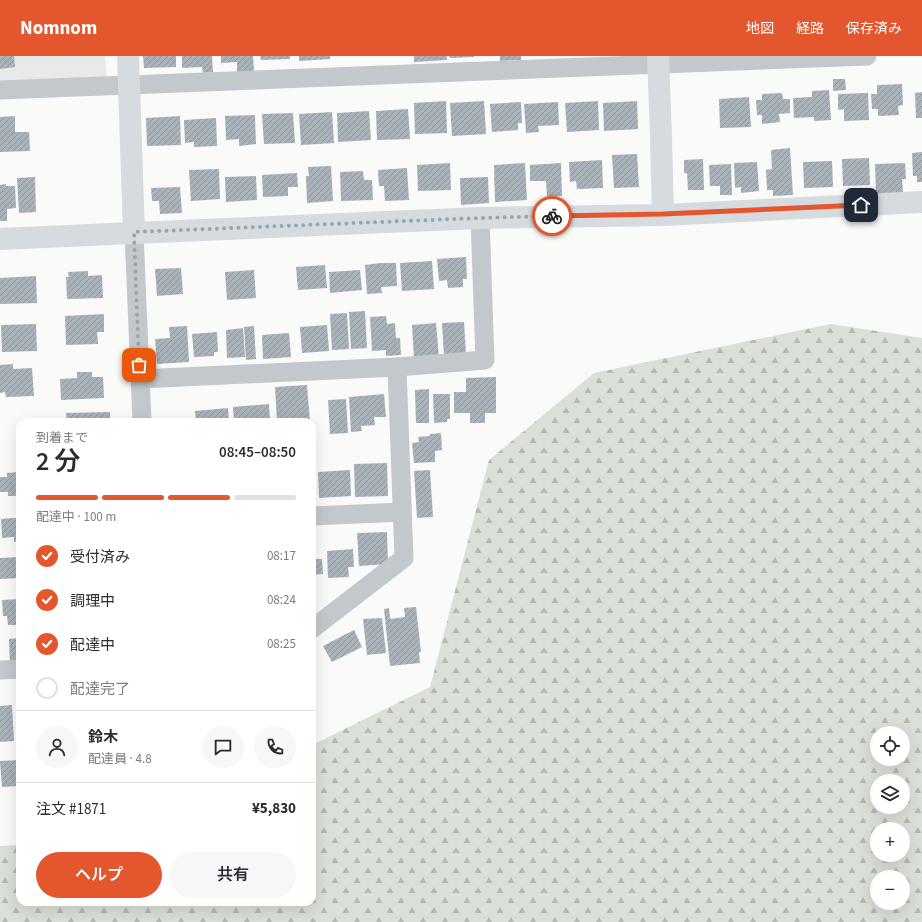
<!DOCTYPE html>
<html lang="ja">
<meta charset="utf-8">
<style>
body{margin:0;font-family:"Source Sans 3","Noto Sans JP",sans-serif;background:#f7f7f7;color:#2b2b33;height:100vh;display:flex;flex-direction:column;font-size:15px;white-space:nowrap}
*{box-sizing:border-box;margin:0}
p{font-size:13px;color:#7c7c81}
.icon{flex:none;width:22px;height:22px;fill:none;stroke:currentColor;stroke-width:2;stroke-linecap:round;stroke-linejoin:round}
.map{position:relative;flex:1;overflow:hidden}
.side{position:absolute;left:16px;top:362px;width:300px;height:488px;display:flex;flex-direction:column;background:#fff;border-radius:12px;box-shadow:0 4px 16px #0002}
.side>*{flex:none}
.controls{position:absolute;left:870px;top:670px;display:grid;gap:8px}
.controls a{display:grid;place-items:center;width:40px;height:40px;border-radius:50%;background:#fff;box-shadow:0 4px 16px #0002;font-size:20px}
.pin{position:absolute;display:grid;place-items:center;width:34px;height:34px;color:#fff;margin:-17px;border-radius:8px;box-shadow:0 2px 6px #0006}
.courier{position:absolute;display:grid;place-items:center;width:40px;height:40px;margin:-20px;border:3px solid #e4572e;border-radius:50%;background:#fff;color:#222;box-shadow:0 1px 5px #0007}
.head em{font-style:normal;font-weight:600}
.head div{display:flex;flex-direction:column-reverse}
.head{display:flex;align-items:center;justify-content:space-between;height:68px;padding:0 20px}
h1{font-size:26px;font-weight:600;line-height:30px}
.bar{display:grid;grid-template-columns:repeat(4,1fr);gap:6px 4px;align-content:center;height:48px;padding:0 20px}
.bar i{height:5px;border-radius:3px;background:#e1e1e2}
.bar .current{background:#e4572e}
.bar p{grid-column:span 4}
.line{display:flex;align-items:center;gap:10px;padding:0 20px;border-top:1px solid #e1e1e2}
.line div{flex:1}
.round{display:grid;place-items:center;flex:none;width:42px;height:42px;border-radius:21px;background:#f7f7f7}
ol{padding:0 20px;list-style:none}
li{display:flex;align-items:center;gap:12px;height:44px}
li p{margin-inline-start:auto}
li .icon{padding:4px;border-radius:50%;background:#e4572e;color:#fff;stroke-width:4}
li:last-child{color:#7c7c81}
li i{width:22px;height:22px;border:2px solid #e1e1e2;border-radius:50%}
.button{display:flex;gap:8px;margin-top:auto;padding:8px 20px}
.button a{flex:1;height:46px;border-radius:24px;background:#e4572e;color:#fff;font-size:16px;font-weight:600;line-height:46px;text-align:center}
.button a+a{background:#f7f7f7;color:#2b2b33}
header{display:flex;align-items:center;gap:24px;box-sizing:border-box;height:56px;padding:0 20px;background:#e4572e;color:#fff}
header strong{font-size:19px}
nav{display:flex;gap:22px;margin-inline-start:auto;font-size:14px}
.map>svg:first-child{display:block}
.built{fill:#e8e9e9}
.forest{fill:url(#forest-firs);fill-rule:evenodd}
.building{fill:url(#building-hatch)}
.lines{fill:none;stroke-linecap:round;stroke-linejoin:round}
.street{stroke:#c3c8cc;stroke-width:19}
.secondary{stroke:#d6dbdf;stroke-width:22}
.done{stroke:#99a4ac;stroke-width:4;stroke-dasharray:0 7.2}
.route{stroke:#e4572e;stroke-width:5}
</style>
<header>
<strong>Nomnom</strong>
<nav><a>地図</a><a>経路</a><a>保存済み</a></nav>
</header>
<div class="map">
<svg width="922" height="866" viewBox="0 0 922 866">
<defs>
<pattern id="forest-firs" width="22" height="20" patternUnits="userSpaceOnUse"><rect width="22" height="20" fill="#dadfd7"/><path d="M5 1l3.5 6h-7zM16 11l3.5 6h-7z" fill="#b4b9b4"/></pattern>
<pattern id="building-hatch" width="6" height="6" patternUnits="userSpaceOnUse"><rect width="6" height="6" fill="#aab3b9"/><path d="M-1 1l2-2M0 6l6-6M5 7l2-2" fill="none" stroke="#8e969c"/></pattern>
</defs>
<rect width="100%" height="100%" fill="#fafaf8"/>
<!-- built -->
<polygon class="built" points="0,0 105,0 107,21 0,26"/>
<!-- forest -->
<path class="forest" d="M831,268L922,282V866H0V790L20,789V846H312V689L430,631L489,404L594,317ZM877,677H903V703H877ZM877,725H903V751H877ZM877,773H903V799H877ZM877,821H903V847H877Z"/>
<!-- building -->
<g class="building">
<polygon points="0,0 14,0 15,11 0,13"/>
<polygon points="143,0 176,0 176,11 144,12"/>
<polygon points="182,0 212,0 213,16 203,17 202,11 182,12"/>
<polygon points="221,0 253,0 254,16 237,17 237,6 221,7"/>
<polygon points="260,0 290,0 290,3 261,4"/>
<polygon points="299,0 330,0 330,3 299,5"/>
<polygon points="414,0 447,0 447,4 414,6"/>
<polygon points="449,0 474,0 474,1 450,2"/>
<polygon points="500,0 521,0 521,4 500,5"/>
<polygon points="833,23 845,23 846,34 833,35"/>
<polygon points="902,28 903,49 898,50 899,59 878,60 878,53 872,53 871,38 877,38 877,29"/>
<polygon points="829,34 831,64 814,65 814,61 794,62 793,42 812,41 812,35"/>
<polygon points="922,36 922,62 916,62 915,37"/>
<polygon points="782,37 783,43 790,43 790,57 779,58 780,66 762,68 762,59 757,59 756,44 762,44 762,38"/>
<polygon points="868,37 869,64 844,65 844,53 838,54 838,38"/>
<polygon points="749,41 751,71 720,72 719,43"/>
<polygon points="446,45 447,77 415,78 414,47"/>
<polygon points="484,45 486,78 452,80 450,47"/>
<polygon points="598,45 599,74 567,76 565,47"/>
<polygon points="637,45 638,73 604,75 603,47"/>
<polygon points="521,46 522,67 518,67 518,74 492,76 490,48"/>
<polygon points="558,46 559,69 538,70 539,76 526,77 524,48"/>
<polygon points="408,53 410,83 377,84 376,55"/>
<polygon points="369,55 371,84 338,86 337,57"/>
<polygon points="332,56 334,87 301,89 299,58"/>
<polygon points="293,57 295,87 264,88 262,58"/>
<polygon points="255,59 256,88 239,90 239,83 226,84 225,60"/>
<polygon points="15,60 15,76 29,76 30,95 0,96 0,61"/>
<polygon points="180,60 181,89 147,90 146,62"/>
<polygon points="216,62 217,90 194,91 194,86 185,87 184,64"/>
<polygon points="790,92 793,139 773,140 773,134 767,134 766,114 772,113 771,94"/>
<polygon points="922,96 922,126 917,126 917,120 913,120 912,97"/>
<polygon points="637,98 639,131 614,132 612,99"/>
<polygon points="869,102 870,129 843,130 842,103"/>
<polygon points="703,103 704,134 688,134 687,117 684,117 684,104"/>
<polygon points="602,104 603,132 577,133 576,125 570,126 569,106"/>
<polygon points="832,105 833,131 804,132 803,106"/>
<polygon points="757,106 759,135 741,137 741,131 735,132 734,107"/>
<polygon points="450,107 451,134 418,135 417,109"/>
<polygon points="525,107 527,144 495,146 494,109"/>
<polygon points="561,107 562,140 547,140 546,125 530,125 530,109"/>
<polygon points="905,107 906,123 902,123 903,137 876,139 875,108"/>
<polygon points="731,108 732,139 720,139 720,130 710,130 709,109"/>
<polygon points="331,110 333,145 307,147 306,120 309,120 308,111"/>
<polygon points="407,112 409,144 385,145 384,130 379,130 378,114"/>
<polygon points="219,113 220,143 191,145 189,114"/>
<polygon points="363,115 364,124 372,124 373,144 341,145 340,116"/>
<polygon points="297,117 298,131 288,131 288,140 263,141 262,119"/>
<polygon points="256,120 257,144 226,146 225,121"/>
<polygon points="35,121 36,156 19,157 17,122"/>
<polygon points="488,121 489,147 461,149 460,122"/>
<polygon points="6,128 6,130 15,130 16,152 7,153 7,165 0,165 0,129"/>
<polygon points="180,131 182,157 160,158 159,145 152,145 151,132"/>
<polygon points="466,201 467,223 463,223 463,231 448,232 447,224 439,225 437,203"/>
<polygon points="432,205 434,233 402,235 400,207"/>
<polygon points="380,207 396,207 397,230 381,231 382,237 367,238 365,209"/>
<polygon points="325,209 327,232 298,234 296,211"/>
<polygon points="181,212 183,238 157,240 155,213"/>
<polygon points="254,214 256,242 227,244 225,216"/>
<polygon points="360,214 362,234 330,237 329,216"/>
<polygon points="88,215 88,220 102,219 103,242 67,243 66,221 69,221 68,216"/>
<polygon points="36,220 37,247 0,248 0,222"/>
<polygon points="365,255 367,292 351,293 349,256"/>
<polygon points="347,257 349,293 332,294 330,258"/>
<polygon points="104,258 104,276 97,276 98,288 66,289 65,260"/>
<polygon points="386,260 387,268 395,267 396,282 400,282 401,299 386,300 386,294 372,295 370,261"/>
<polygon points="464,266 466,298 444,300 442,267"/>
<polygon points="436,267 439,302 414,303 412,269"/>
<polygon points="36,268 37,295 2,296 1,269"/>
<polygon points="327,269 329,295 302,297 300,271"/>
<polygon points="187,270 189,306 157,308 155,283 170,282 169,271"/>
<polygon points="254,270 256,303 246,304 244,271"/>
<polygon points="243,272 245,301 227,302 226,274"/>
<polygon points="217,276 218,296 214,296 214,300 194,301 192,278"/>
<polygon points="289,277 291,301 263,303 262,279"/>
<polygon points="13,308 13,313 32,312 34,340 6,341 5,336 0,337 0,309"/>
<polygon points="77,316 92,316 92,321 103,321 104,342 61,344 60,323 77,322"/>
<polygon points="496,321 496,357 485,357 485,367 470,367 470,357 454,357 454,336 466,336 466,322"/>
<polygon points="307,329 310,366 277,366 275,331"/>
<polygon points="429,333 429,367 416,367 415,334"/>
<polygon points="384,338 386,361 374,361 375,369 361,370 362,375 351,376 349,341"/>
<polygon points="433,338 450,338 450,363 447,363 447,366 434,367"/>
<polygon points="346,343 348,377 330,378 328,344"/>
<polygon points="269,348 270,366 234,366 233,351"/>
<polygon points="228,352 229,366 196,366 195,355"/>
<polygon points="110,356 110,366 67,366 66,357"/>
<polygon points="441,377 442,394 435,395 435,406 414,407 412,387 419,386 418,381 430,380 430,378"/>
<polygon points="387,407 388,440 355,441 354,408"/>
<polygon points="312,408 313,408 315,438 312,438"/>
<polygon points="350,414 351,440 319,442 318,416"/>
<polygon points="430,414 433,461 417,462 414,415"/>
<polygon points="20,416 20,440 8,440 8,436 0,436 0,421 7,421 7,417"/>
<polygon points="13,462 20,462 20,486 14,486 14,481 2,482 1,463"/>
<polygon points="387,476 388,508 359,510 357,477"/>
<polygon points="353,493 354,511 348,511 349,521 328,522 327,495"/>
<polygon points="19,501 20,522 0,523 0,502"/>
<polygon points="312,503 322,503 323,518 312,519"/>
<polygon points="20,543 20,569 8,569 7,560 3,560 2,544"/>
<polygon points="416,551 421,596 419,596 420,607 390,610 384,553 389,552 390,563 405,561 404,552"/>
<polygon points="382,562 386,597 367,599 363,563"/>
<polygon points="354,574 362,591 332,606 323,590"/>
<polygon points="20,582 20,607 10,608 9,583"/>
<polygon points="12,649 14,685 0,686 0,650"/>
<polygon points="20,704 20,730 2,731 0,705"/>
</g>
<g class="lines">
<!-- street -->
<g class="street">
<path d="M0,34C289,21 578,13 867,0"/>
<polyline points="134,177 142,366"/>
<polyline points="140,323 397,311 485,304 480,162"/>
<polyline points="312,460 402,456"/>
<polyline points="312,573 404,502 397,311"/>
<polyline points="0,614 20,613"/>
</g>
<!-- secondary -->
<g class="secondary">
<polyline points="128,0 134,177"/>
<polyline points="658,0 661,81 663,159"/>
<polyline points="0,183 134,177 480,162 663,159 922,146"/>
</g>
</g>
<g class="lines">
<!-- done -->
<polyline class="done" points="139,309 134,176 480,162 552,160"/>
<!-- route -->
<polyline class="route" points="552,160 663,158 861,149"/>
</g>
</svg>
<div class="controls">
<a><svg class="icon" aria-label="locate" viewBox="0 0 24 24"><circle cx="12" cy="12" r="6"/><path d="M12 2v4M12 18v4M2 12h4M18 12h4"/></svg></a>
<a><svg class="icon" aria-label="layers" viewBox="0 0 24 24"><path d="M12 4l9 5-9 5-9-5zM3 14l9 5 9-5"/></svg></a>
<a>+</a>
<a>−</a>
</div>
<div class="pin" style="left:139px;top:309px;background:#ea580c"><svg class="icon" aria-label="bag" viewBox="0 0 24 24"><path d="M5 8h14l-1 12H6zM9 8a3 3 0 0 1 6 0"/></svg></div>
<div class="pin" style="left:861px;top:149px;background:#1f2937"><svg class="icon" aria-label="home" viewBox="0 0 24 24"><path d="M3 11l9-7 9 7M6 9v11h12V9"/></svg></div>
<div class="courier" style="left:552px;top:160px"><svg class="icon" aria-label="bike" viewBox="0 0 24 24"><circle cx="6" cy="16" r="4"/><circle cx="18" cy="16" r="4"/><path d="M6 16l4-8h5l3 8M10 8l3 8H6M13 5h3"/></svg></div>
<section class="side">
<div class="head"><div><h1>2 分</h1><p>到着まで</p></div><em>08:45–08:50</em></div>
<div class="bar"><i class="current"></i><i class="current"></i><i class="current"></i><i></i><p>配達中 · 100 m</p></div>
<ol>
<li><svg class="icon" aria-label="check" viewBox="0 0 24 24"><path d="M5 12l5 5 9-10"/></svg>受付済み<p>08:17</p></li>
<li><svg class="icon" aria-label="check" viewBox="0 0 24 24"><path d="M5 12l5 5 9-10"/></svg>調理中<p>08:24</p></li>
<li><svg class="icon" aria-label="check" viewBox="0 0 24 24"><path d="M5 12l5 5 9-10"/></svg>配達中<p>08:25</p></li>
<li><i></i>配達完了</li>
</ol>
<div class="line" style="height:72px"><a class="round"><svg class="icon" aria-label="person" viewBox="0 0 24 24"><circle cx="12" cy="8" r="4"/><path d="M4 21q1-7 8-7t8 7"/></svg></a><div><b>鈴木</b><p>配達員 · 4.8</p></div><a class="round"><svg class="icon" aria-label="chat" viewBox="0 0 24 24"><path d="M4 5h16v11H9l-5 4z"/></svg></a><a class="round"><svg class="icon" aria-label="phone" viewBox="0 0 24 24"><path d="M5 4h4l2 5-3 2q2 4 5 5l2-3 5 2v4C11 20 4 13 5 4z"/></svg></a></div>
<div class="line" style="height:52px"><div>注文 #1871</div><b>¥5,830</b></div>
<div class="button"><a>ヘルプ</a><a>共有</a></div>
</section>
</div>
